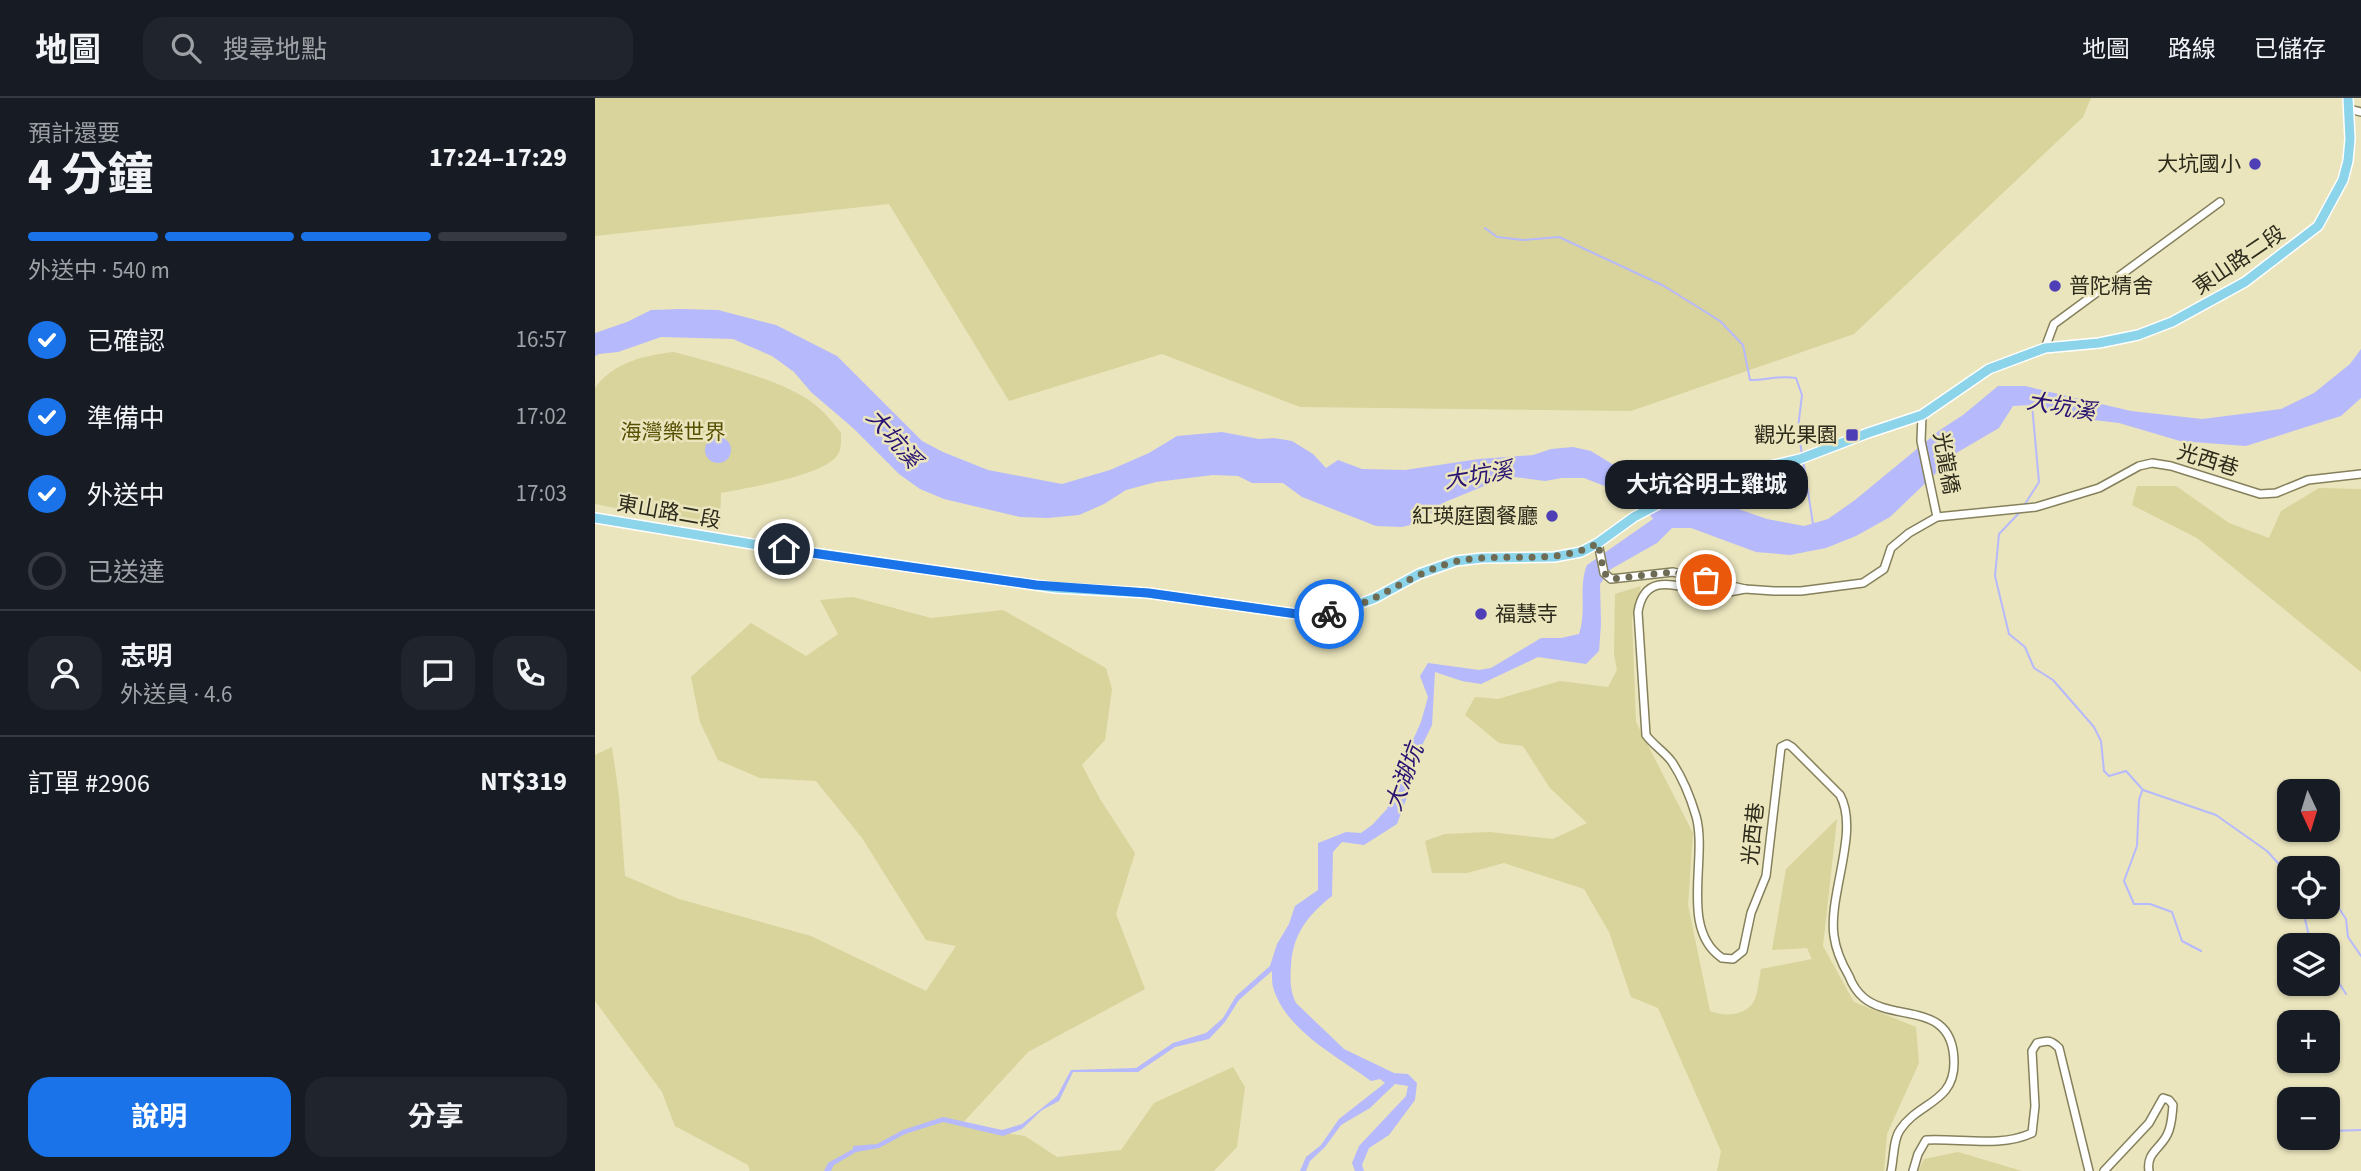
<!DOCTYPE html>
<html lang="zh-TW">
<meta charset="utf-8">
<style>
body{margin:0;font-family:"Source Sans 3","Noto Sans TC",sans-serif;background:#20242c;color:#f1f3f6;height:100vh;display:flex;flex-direction:column;font-size:26px;white-space:nowrap}
*{box-sizing:border-box;margin:0}
p{font-size:23px;color:#9ea1a6}
.icon{flex:none;width:38px;height:38px;fill:none;stroke:currentColor;stroke-width:2;stroke-linecap:round;stroke-linejoin:round}
.map{position:relative;flex:1;overflow:hidden}
.details{display:flex;flex-direction:column;background:#171b24;width:595px}
.details>*{flex:none}
.needle{width:46px;rotate:176deg}
.controls{position:absolute;left:1682px;top:681px;display:grid;gap:14px}
.controls a{display:grid;place-items:center;width:63px;height:63px;border-radius:14px;background:#171b24;box-shadow:0 2px 5px #0004;font-size:35px}
.pin{position:absolute;display:grid;place-items:center;width:60px;height:60px;color:#fff;margin:-30px;border:4px solid #fff;border-radius:50%;box-shadow:0 2px 7px #0007}
.courier{position:absolute;display:grid;place-items:center;width:70px;height:70px;margin:-35px;border:5px solid #1a73e8;border-radius:50%;background:#fff;color:#222;box-shadow:0 2px 9px #0007}
.bubble{position:absolute;height:49px;border-radius:21px;background:#171b24;box-shadow:0 2px 5px #0004;font-size:23px;font-weight:700;line-height:49px;text-align:center}
.summary em{font-style:normal;font-weight:700}
.summary div{display:flex;flex-direction:column-reverse}
.summary{display:flex;align-items:center;justify-content:space-between;height:119px;padding:0 28px}
h1{font-size:46px;font-weight:700;line-height:52px}
.bar{display:grid;grid-template-columns:repeat(4,1fr);gap:10px 7px;align-content:center;height:84px;padding:0 28px}
.bar i{height:9px;border-radius:5px;background:#363941}
.bar .active{background:#1a73e8}
.bar p{grid-column:span 4}
.line{display:flex;align-items:center;gap:18px;padding:0 28px;border-top:2px solid #363941}
.line div{flex:1}
.round{display:grid;place-items:center;flex:none;width:74px;height:74px;border-radius:21px;background:#20242c}
ol{padding:0 28px;list-style:none}
li{display:flex;align-items:center;gap:21px;height:77px}
li p{margin-inline-start:auto}
li .icon{padding:7px;border-radius:50%;background:#1a73e8;color:#fff;stroke-width:4}
li:last-child{color:#9ea1a6}
li i{width:38px;height:38px;border:4px solid #363941;border-radius:50%}
.action{display:flex;gap:14px;margin-top:auto;padding:14px 28px}
.action a{flex:1;height:80px;border-radius:21px;background:#1a73e8;color:#fff;font-size:28px;font-weight:700;line-height:80px;text-align:center}
.action a+a{background:#20242c;color:#f1f3f6}
header{display:flex;align-items:center;gap:42px;box-sizing:border-box;height:98px;padding:0 35px;background:#171b24;border-bottom:2px solid #363941}
header strong{font-size:33px}
nav{display:flex;gap:38px;margin-inline-start:auto;font-size:24px}
.search{width:490px;height:63px;background:#20242c;display:flex;align-items:center;gap:18px;box-sizing:border-box;padding:0 24px;border-radius:21px;color:#9ea1a6;font-size:26px}
main{display:flex;flex:1;min-height:0}
.map>svg:first-child{display:block}
.green{fill:#d9d39c}
.water{fill:#b6b9fc}
.lines{fill:none;stroke-linecap:round;stroke-linejoin:round}
.stream{stroke:#b6b9fc;stroke-width:2}
.minor-casing{stroke:#85815c;stroke-width:10}
.major-casing{stroke:#fff;stroke-width:12}
.minor{stroke:#fff;stroke-width:7}
.major{stroke:#8cd4e9;stroke-width:9}
.done{stroke:#6e6b54;stroke-width:7;stroke-dasharray:0 12.6}
.route{stroke:#1a73e8;stroke-width:9}
.poi-dot{fill:#4e3fb6;stroke:#eae5bd;stroke-width:2.5}
.labels{text-anchor:middle;stroke-width:5;stroke-linejoin:round;paint-order:stroke}
.poi-label{font-size:21px;fill:#2c2a1b;stroke:#eae5bd;text-anchor:end}
.street-label{font-size:21px;fill:#2c2a1b;stroke:#eae5bd}
.park-label{font-size:21px;fill:#574f00;stroke:#eae5bd}
.water-label{font-size:23px;font-style:italic;fill:#281372;stroke:#eae5bd}
</style>
<header>
<strong>地圖</strong>
<div class="search"><svg class="icon" aria-label="search" viewBox="0 0 24 24"><circle cx="10" cy="10" r="6"/><path d="M15 15l6 6"/></svg>搜尋地點</div>
<nav><a>地圖</a><a>路線</a><a>已儲存</a></nav>
</header>
<main>
<section class="details">
<div class="summary"><div><h1>4 分鐘</h1><p>預計還要</p></div><em>17:24–17:29</em></div>
<div class="bar"><i class="active"></i><i class="active"></i><i class="active"></i><i></i><p>外送中 · 540 m</p></div>
<ol>
<li><svg class="icon" aria-label="check" viewBox="0 0 24 24"><path d="M5 12l5 5 9-10"/></svg>已確認<p>16:57</p></li>
<li><svg class="icon" aria-label="check" viewBox="0 0 24 24"><path d="M5 12l5 5 9-10"/></svg>準備中<p>17:02</p></li>
<li><svg class="icon" aria-label="check" viewBox="0 0 24 24"><path d="M5 12l5 5 9-10"/></svg>外送中<p>17:03</p></li>
<li><i></i>已送達</li>
</ol>
<div class="line" style="height:126px"><a class="round"><svg class="icon" aria-label="person" viewBox="0 0 24 24"><circle cx="12" cy="8" r="4"/><path d="M4 21q1-7 8-7t8 7"/></svg></a><div><b>志明</b><p>外送員 · 4.6</p></div><a class="round"><svg class="icon" aria-label="chat" viewBox="0 0 24 24"><path d="M4 5h16v11H9l-5 4z"/></svg></a><a class="round"><svg class="icon" aria-label="phone" viewBox="0 0 24 24"><path d="M5 4h4l2 5-3 2q2 4 5 5l2-3 5 2v4C11 20 4 13 5 4z"/></svg></a></div>
<div class="line" style="height:91px"><div>訂單 #2906</div><b>NT$319</b></div>
<div class="action"><a>說明</a><a>分享</a></div>
</section>
<div class="map">
<svg width="1766" height="1073" viewBox="0 0 1766 1073">
<rect width="100%" height="100%" fill="#eae5bd"/>
<!-- green -->
<g class="green">
<polygon points="0,0 1496,0 1488,19 1259,236 1036,313 705,309 567,256 414,303 294,106 0,138"/>
<path d="M79,254C119,265 194,283 224,310C232,317 239,326 246,335C246,343 247,354 240,360C223,378 152,390 126,395L125,431L0,406V290C17,265 50,257 79,254Z"/>
<polygon points="1542,388 1581,388 1634,425 1674,440 1686,413 1724,390 1766,391 1766,574 1602,440 1537,407"/>
<path d="M1046,488L1037,521L1041,624L1098,735L1093,807L1115,913C1128,918 1148,919 1158,905C1163,897 1164,880 1166,871L1217,861L1212,850L1177,852L1191,771L1242,721L1228,848L1259,904L1321,929L1324,965L1292,1036L1289,1073H1122L1126,1053L1063,910L1036,899L1014,834L989,791L909,765L872,775H837L830,743L850,736L894,734L958,741L992,725L955,690L928,648L904,645L870,617L880,599L903,601L965,583L1013,589L1022,572L1019,556L1020,496Z"/>
<polygon points="258,499 336,520 408,512 511,570 517,591 510,642 487,667 505,701 540,755 521,816 550,891 433,954 365,1028 430,1038 462,1059 526,1052 559,1005 638,969 650,989 642,1049 619,1073 155,1073 153,1067 80,1028 67,994 0,903 0,657 17,649 24,698 30,778 84,801 216,838 331,893 361,848 331,842 267,740 221,683 165,680 123,662 105,624 96,579 156,525 211,558 243,536 225,502"/>
<polygon points="1363,1054 1427,1073 1323,1073 1329,1061"/>
</g>
<!-- water -->
<g class="water">
<path d="M86,211L123,212L181,227L242,258L327,343L348,354L393,372L467,386L515,372L554,355L582,338L627,334L664,341L679,340L697,343L718,356L731,370L743,362L767,371L810,372L884,361L938,357L956,351L978,349L996,353L1017,366L1041,369L1074,393L1095,403L1123,404L1172,421L1209,428L1233,421L1260,402L1345,332L1368,317L1403,288H1430L1536,313L1607,321L1686,311L1719,295L1755,266L1766,251V300L1746,318L1651,348L1585,343L1524,325L1499,322L1436,307L1418,308L1404,330L1363,354L1295,419L1261,438L1231,450L1195,457L1161,454L1096,430H1077L1062,445L1016,471L1005,486L1006,526L1004,553L991,566L943,559L886,586L867,583L840,574L837,627L820,662L812,699L802,726L769,747L747,744L738,754L737,798C713,817 698,836 696,867C695,881 695,893 701,905L749,951L799,975L813,976L822,985L820,1002L794,1037L774,1050L767,1067L769,1073H760L757,1065L764,1048L811,998L813,988L800,986L775,1010L746,1027L730,1049L715,1063L711,1073H705L711,1059L726,1047L744,1021L790,985L785,981L776,983C743,959 690,932 678,889C677,885 677,878 677,873L644,902L630,924L614,941L580,949L543,974H478L464,1003L447,1012L427,1031L408,1038L348,1024L310,1036L284,1050L261,1054L239,1067L236,1073H229L233,1065L258,1051V1048L282,1046L308,1032L348,1019L407,1032L427,1026L462,998L476,972L541,970L578,945L611,935L628,920L641,898L675,868L682,846L694,826L700,808L723,792V745L751,734L766,735L777,727L792,711L808,664L826,624L833,599L825,578L833,565L884,572L896,570L946,540H966L984,536C992,513 983,489 992,467L1058,421L1043,401L989,380H967L950,383L919,379L894,386L850,404L823,425L807,429L781,428L707,399L688,385H657L643,378L618,377L561,384L531,392L509,406L484,417L453,420L425,419L349,401L325,391L304,376L258,330L216,294L199,274L177,258L138,241L66,239L23,254L4,256L0,258V235L32,224L56,212Z"/>
<circle cx="123" cy="352" r="13"/>
</g>
<g class="lines">
<!-- stream -->
<g class="stream">
<path d="M890,130L902,139L928,142L964,139L1069,188L1125,223L1148,247L1155,282C1172,282 1185,277 1201,280L1207,297L1203,330L1207,357"/>
<polyline points="1208,362 1218,426"/>
<polyline points="1430,406 1444,384 1437,307"/>
<polyline points="1425,414 1404,436 1400,478 1414,536 1430,549 1439,570 1458,582 1499,629 1506,643 1509,673 1514,678 1531,673 1548,692 1621,717 1672,753 1694,777"/>
<polyline points="1547,693 1544,702 1542,748 1529,783 1539,806 1555,806 1577,814 1587,843 1606,853"/>
<polyline points="1732,792 1751,821 1753,839 1766,858"/>
<polyline points="1707,808 1716,847"/>
<polyline points="1732,866 1751,896"/>
<polyline points="1734,1033 1766,1032"/>
</g>
<!-- minor casing -->
<g class="minor-casing">
<g id="minor">
<polyline points="1754,11 1766,14"/>
<polyline points="1450,250 1459,226 1625,104"/>
<polyline points="1327,317 1326,343 1342,419"/>
<polyline points="1003,445 1009,475 1016,481 1078,474 1150,491 1179,493 1206,493 1268,485 1289,471 1296,450 1314,435 1342,419 1441,409 1504,390 1544,368 1557,365 1576,368 1665,396 1681,395 1713,382 1766,376"/>
<path d="M1150,491C1139,493 1128,496 1116,495C1089,492 1050,469 1043,514L1051,637C1058,647 1070,654 1077,664C1087,679 1096,701 1101,718C1113,760 1084,831 1127,860L1138,861L1148,853L1156,815L1171,778L1186,649L1192,646L1197,649L1245,697C1265,733 1233,797 1239,838C1241,853 1247,866 1254,878C1257,886 1263,895 1269,900C1300,925 1359,902 1359,965C1359,1005 1323,1004 1305,1032C1298,1042 1299,1060 1296,1073"/>
<path d="M1318,1073L1323,1056L1331,1042C1365,1040 1405,1050 1437,1035L1440,1008L1437,953L1442,945C1453,942 1456,942 1464,950L1494,1073"/>
<path d="M1509,1073L1554,1025L1568,1000L1574,1002L1578,1007C1577,1017 1577,1028 1572,1037C1565,1051 1551,1055 1554,1073"/>
</g>
</g>
<!-- major casing -->
<g class="major-casing">
<polyline id="major" points="0,420 163,447 461,490 553,495 709,517 743,514 780,500 824,476 861,463 887,460 959,459 986,454 1003,445 1039,419 1105,384 1205,361 1273,335 1327,317 1394,271 1450,250 1504,245 1543,237 1577,224 1650,184 1723,128 1748,82 1753,63 1755,41 1753,0"/>
</g>
<!-- minor -->
<use href="#minor" class="minor"/>
<!-- major -->
<use href="#major" class="major"/>
</g>
<g class="lines">
<!-- done -->
<path class="done" d="M734,516C780,507 815,475 859,464C907,452 958,470 1003,445L1009,475L1016,481L1077,474L1111,482"/>
<!-- route -->
<polyline class="route" points="189,451 441,487 553,495 709,517 734,516"/>
</g>
<!-- markers -->
<g class="poi-dot">
<circle cx="1660" cy="66" r="7"/>
<circle cx="1460" cy="188" r="7"/>
<rect x="1250" y="330" width="14" height="14" rx="3.5"/>
<circle cx="957" cy="418" r="7"/>
<circle cx="886" cy="516" r="7"/>
</g>
<g class="labels">
<!-- poi labels -->
<g class="poi-label">
<text x="1646" y="73">大坑國小</text>
<text x="1474" y="195" text-anchor="start">普陀精舍</text>
<text x="1243" y="344">觀光果園</text>
<text x="943" y="425">紅瑛庭園餐廳</text>
<text x="900" y="523" text-anchor="start">福慧寺</text>
</g>
<!-- street labels -->
<g class="street-label">
<text transform="translate(1644 162) rotate(-34)" y="7">東山路二段</text>
<text transform="translate(1613 362) rotate(17)" y="7">光西巷</text>
<text transform="translate(1351 365) rotate(80)" y="7">光龍橋</text>
<text transform="translate(74 414) rotate(10)" y="7">東山路二段</text>
<text transform="translate(1158 736) rotate(-84)" y="7">光西巷</text>
</g>
<!-- park labels -->
<g class="park-label">
<text x="78" y="341">海灣樂世界</text>
</g>
<!-- water labels -->
<g class="water-label">
<text transform="translate(1466 308) rotate(10)" y="8">大坑溪</text>
<text transform="translate(299 340) rotate(49)" y="8">大坑溪</text>
<text transform="translate(883 377) rotate(-9)" y="8">大坑溪</text>
<text transform="translate(809 679) rotate(-70)" y="8">大湖坑</text>
</g>
</g>
</svg>
<div class="controls">
<a><svg class="needle" viewBox="-14 -14 28 28"><path d="M0-13l5 13h-10z" fill="#e53935"/><path d="M0 13l5-13h-10z" fill="#9ea1a6"/></svg></a>
<a><svg class="icon" aria-label="locate" viewBox="0 0 24 24"><circle cx="12" cy="12" r="6"/><path d="M12 2v4M12 18v4M2 12h4M18 12h4"/></svg></a>
<a><svg class="icon" aria-label="layers" viewBox="0 0 24 24"><path d="M12 4l9 5-9 5-9-5zM3 14l9 5 9-5"/></svg></a>
<a>+</a>
<a>−</a>
</div>
<div class="pin" style="left:1111px;top:482px;background:#ea580c"><svg class="icon" aria-label="bag" viewBox="0 0 24 24"><path d="M5 8h14l-1 12H6zM9 8a3 3 0 0 1 6 0"/></svg></div>
<div class="pin" style="left:189px;top:451px;background:#1f2937"><svg class="icon" aria-label="home" viewBox="0 0 24 24"><path d="M3 11l9-7 9 7M6 9v11h12V9"/></svg></div>
<div class="courier" style="left:734px;top:516px"><svg class="icon" aria-label="bike" viewBox="0 0 24 24"><circle cx="6" cy="16" r="4"/><circle cx="18" cy="16" r="4"/><path d="M6 16l4-8h5l3 8M10 8l3 8H6M13 5h3"/></svg></div>
<div class="bubble" style="left:1010px;top:362px;width:203px">大坑谷明土雞城</div>
</div>
</main>
